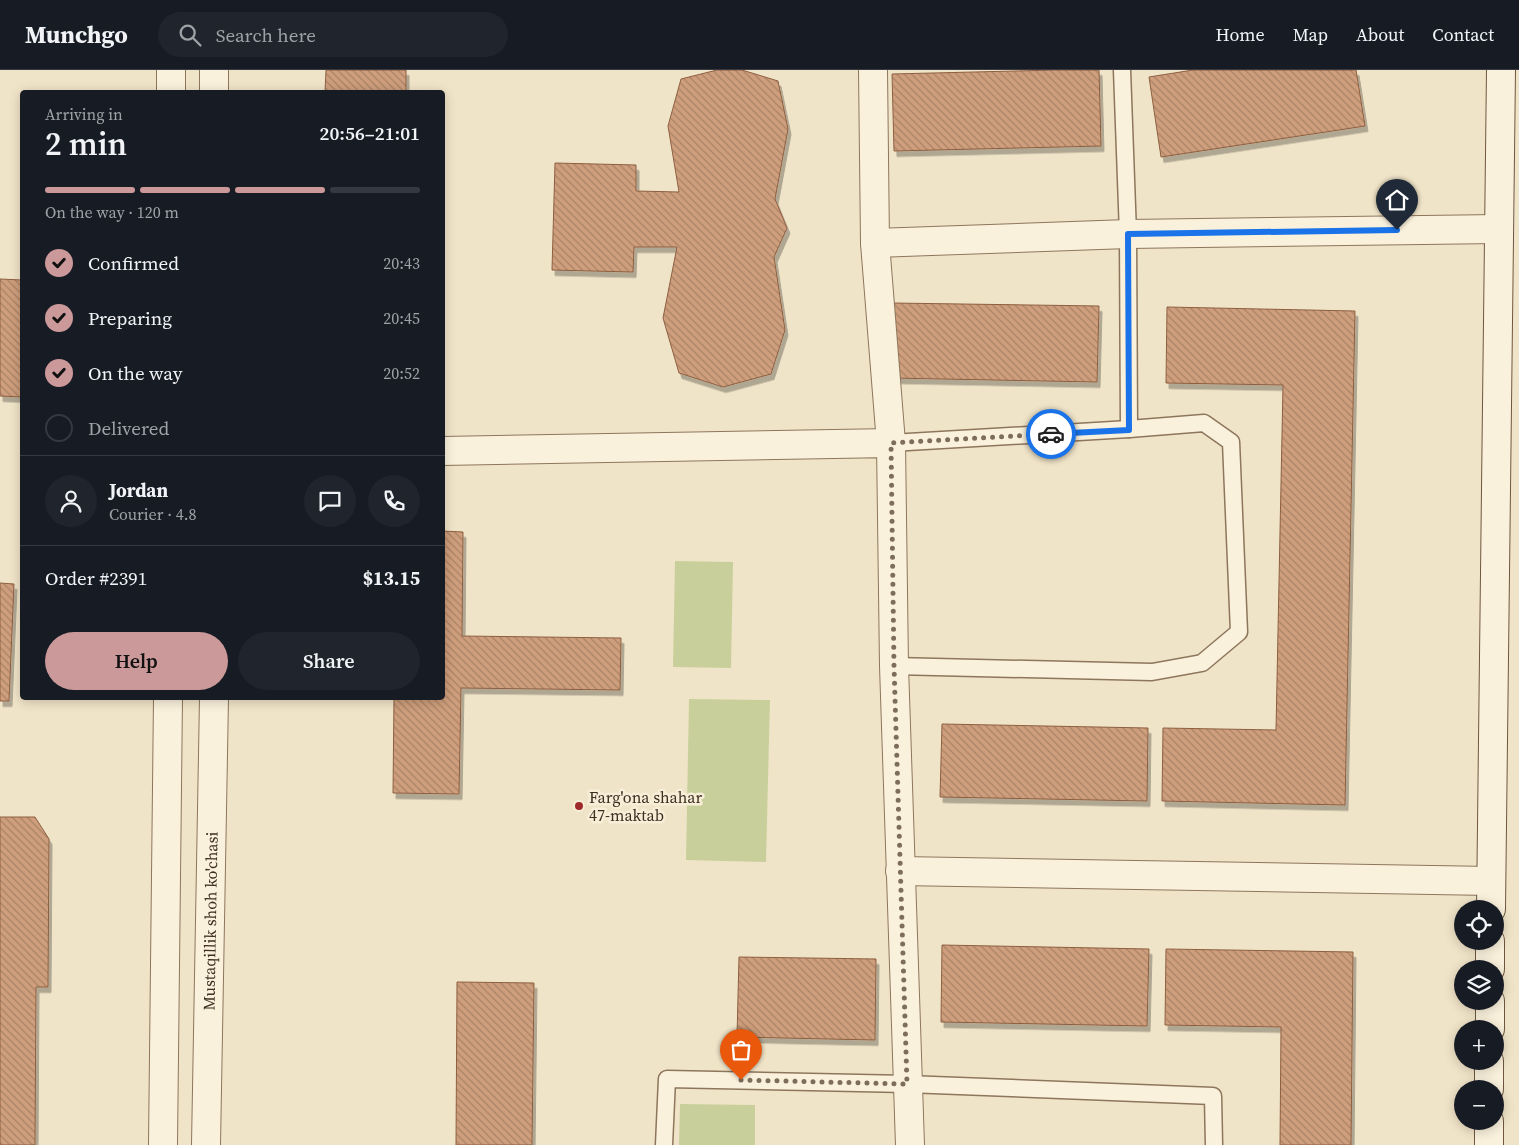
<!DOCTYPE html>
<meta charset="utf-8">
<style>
body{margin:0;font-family:"Source Serif 4",serif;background:#20242c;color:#f1f3f6;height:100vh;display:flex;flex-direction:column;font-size:19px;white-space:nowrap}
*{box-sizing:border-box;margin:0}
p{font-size:16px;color:#9ea1a6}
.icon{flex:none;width:28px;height:28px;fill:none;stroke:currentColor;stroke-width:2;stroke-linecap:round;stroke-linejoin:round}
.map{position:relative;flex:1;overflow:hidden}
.side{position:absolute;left:20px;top:20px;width:425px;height:610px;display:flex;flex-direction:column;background:#171b24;border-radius:5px;box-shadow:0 2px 12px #0003}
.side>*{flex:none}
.buttons{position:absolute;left:1454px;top:830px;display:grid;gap:10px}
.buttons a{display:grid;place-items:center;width:50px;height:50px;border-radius:50%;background:#171b24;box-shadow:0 2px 12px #0003;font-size:25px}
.pin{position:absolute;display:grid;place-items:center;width:42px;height:42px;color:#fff;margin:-51px -21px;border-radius:50% 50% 50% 0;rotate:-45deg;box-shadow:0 0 5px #0007}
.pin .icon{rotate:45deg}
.courier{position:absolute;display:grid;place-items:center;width:50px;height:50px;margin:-25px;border:4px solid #1a73e8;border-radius:50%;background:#fff;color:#222;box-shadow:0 1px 6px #0007}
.overview em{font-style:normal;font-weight:600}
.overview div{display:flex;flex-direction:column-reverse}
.overview{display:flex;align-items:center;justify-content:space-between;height:85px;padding:0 25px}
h1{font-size:32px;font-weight:600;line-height:38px}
.bar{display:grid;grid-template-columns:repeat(4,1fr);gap:8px 5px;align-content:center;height:60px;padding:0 25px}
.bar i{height:6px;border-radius:4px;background:#363941}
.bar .on{background:#cc999b}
.bar p{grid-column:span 4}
.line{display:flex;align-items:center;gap:12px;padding:0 25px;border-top:1px solid #363941}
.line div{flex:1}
.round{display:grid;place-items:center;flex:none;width:52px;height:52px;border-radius:26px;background:#20242c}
ol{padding:0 25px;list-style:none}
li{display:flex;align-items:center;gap:15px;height:55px}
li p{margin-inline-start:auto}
li .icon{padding:5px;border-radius:50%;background:#cc999b;color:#111;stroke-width:4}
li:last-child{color:#9ea1a6}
li i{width:28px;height:28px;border:2px solid #363941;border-radius:50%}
.button{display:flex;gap:10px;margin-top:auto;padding:10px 25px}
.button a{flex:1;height:58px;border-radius:30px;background:#cc999b;color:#111;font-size:20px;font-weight:600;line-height:58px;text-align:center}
.button a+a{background:#20242c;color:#f1f3f6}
header{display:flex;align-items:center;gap:30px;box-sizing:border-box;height:70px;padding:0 25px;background:#171b24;border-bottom:1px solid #363941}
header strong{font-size:24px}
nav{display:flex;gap:28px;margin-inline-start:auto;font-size:18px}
.search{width:350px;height:45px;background:#20242c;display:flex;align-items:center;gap:12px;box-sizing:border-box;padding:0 18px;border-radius:28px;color:#9ea1a6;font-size:19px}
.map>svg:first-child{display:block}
.pitch{fill:#c9cf9b}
.building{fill:url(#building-back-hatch);stroke:#8d5f41;filter:url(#shadow)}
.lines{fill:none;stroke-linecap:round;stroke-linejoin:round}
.lane-casing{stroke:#8d765c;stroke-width:19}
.street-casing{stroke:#8d765c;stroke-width:30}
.secondary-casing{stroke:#6f573f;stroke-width:30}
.lane{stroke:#faf1dc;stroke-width:16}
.street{stroke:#faf1dc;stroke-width:28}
.secondary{stroke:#faf1dc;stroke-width:28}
.done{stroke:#7c6e5b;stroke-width:5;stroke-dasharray:0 9}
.route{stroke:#1a73e8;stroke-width:6}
.poi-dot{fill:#9e2a2b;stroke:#f7eed8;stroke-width:2}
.labels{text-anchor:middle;stroke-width:5;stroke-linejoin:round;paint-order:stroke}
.poi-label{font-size:16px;fill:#3d2e20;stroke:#f7eed8;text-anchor:start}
.street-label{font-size:16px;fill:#3d2e20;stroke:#f7eed8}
</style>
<header>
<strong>Munchgo</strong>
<div class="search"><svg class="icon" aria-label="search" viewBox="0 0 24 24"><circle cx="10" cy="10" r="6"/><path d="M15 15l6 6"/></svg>Search here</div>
<nav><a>Home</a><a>Map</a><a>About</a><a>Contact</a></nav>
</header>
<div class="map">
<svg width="1519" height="1075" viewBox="0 0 1519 1075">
<defs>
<pattern id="building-back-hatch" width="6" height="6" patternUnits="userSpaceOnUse" patternTransform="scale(1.25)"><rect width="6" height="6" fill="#cf9f7d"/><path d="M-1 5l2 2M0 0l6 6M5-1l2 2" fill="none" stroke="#a98266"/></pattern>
<filter id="shadow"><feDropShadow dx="3" dy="5.5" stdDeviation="0" flood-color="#0004"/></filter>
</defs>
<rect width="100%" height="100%" fill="#f0e4c8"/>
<!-- pitch -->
<g class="pitch">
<polygon points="675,491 733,492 731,598 673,597"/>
<polygon points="689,629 770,630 766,792 686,790"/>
<polygon points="680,1034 755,1035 755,1075 679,1075"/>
</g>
<!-- building -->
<g class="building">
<polygon points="326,0 406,0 406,22 325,22"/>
<polygon points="717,0 742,0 778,11 788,59 775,129 787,158 774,187 785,260 771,304 723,317 679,303 663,248 677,177 634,177 633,202 552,200 555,93 636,95 636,121 679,122 668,56 681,9"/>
<polygon points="1056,0 1099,0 1101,76 894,81 892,4"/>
<polygon points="1193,0 1356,0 1365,56 1161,87 1149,7"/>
<polygon points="0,209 22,210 22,327 0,326"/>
<polygon points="892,233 1099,236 1097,312 891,308"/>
<polygon points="1167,237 1355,241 1345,735 1162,731 1163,658 1276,660 1283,315 1166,313"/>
<polygon points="442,461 463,462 462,566 621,568 620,620 461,618 459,724 393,723 394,628 442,628"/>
<polygon points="0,513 14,514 9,631 0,631"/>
<polygon points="942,654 1148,658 1147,731 940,727"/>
<polygon points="0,747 35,747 49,769 48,917 36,917 35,1075 0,1075"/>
<polygon points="942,875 1149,879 1147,956 941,952"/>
<polygon points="1166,879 1353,882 1351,1075 1280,1075 1281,957 1165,955"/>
<polygon points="739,887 876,889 875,970 737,967"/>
<polygon points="457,912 534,913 532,1075 456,1075"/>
</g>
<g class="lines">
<!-- lane casing -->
<g class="lane-casing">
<g id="lane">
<polyline points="891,373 1129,359"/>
<polyline points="894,596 1152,602 1202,593 1239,562 1231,372 1204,353 1129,359 1128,164 1122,0"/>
<polyline points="664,1075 667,1009 907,1014 1213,1026 1214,1075"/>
</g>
</g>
<!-- street casing -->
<g class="street-casing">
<g id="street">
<polyline points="214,0 214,22"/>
<polyline points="873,0 875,173 891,373"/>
<polyline points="171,22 171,0"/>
<polyline points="875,173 1128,164 1499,159"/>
<polyline points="442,381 891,373 894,596 910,1075"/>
<polyline points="900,801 1491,811"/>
<polyline points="163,1075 168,628"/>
<path id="s1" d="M206,1075L214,628"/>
</g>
</g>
<!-- secondary casing -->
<g class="secondary-casing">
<g id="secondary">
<polyline points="1491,839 1501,0"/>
<polyline points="1490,899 1490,871"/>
<polyline points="1490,959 1490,931"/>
<polyline points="1489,1019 1489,991"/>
<polyline points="1489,1075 1489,1051"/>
</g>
</g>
<!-- lane -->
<use href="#lane" class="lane"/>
<!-- street -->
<use href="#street" class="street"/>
<!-- secondary -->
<use href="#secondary" class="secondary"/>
</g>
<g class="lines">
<!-- done -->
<polyline class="done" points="741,1010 907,1014 894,596 891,373 1051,364"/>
<!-- route -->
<polyline class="route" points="1051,364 1129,360 1128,164 1397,160"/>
</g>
<!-- markers -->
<circle class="poi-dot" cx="579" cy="736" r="5"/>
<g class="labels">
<!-- poi labels -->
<g class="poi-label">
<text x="589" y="733">Farg'ona shahar<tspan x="589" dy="18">47-maktab</tspan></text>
</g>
<!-- street labels -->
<g class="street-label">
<text dy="6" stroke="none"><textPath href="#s1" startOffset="224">Mustaqillik shoh ko'chasi</textPath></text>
</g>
</g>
</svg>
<div class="buttons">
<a><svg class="icon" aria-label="locate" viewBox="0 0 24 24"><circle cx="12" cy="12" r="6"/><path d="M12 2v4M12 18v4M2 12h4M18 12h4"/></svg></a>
<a><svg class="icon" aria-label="layers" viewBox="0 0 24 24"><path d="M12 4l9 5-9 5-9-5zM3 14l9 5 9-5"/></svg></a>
<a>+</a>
<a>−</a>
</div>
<div class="pin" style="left:741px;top:1010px;background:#ea580c"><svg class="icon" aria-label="bag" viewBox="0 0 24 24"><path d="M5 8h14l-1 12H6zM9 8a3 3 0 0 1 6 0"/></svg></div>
<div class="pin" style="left:1397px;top:160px;background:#1f2937"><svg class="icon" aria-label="home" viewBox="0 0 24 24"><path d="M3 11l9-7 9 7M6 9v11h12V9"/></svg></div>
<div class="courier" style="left:1051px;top:364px"><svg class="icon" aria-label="car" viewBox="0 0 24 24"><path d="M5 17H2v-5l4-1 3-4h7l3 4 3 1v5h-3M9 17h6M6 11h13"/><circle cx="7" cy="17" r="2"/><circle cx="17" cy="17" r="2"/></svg></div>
<section class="side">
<div class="overview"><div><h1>2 min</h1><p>Arriving in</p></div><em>20:56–21:01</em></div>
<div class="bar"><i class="on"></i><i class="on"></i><i class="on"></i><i></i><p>On the way · 120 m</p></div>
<ol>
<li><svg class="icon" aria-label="check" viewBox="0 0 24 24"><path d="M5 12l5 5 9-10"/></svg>Confirmed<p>20:43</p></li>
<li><svg class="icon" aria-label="check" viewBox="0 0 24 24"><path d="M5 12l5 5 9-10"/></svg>Preparing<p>20:45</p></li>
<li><svg class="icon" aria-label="check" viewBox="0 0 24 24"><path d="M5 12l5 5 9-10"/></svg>On the way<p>20:52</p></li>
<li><i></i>Delivered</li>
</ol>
<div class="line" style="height:90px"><a class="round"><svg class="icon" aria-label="person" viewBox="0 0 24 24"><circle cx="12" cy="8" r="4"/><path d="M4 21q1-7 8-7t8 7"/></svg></a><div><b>Jordan</b><p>Courier · 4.8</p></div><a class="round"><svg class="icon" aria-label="chat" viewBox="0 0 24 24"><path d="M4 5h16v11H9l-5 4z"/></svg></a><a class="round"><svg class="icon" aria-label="phone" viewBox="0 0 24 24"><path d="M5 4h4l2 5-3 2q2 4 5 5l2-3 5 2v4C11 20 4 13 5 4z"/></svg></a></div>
<div class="line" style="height:65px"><div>Order #2391</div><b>$13.15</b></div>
<div class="button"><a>Help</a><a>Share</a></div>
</section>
</div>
